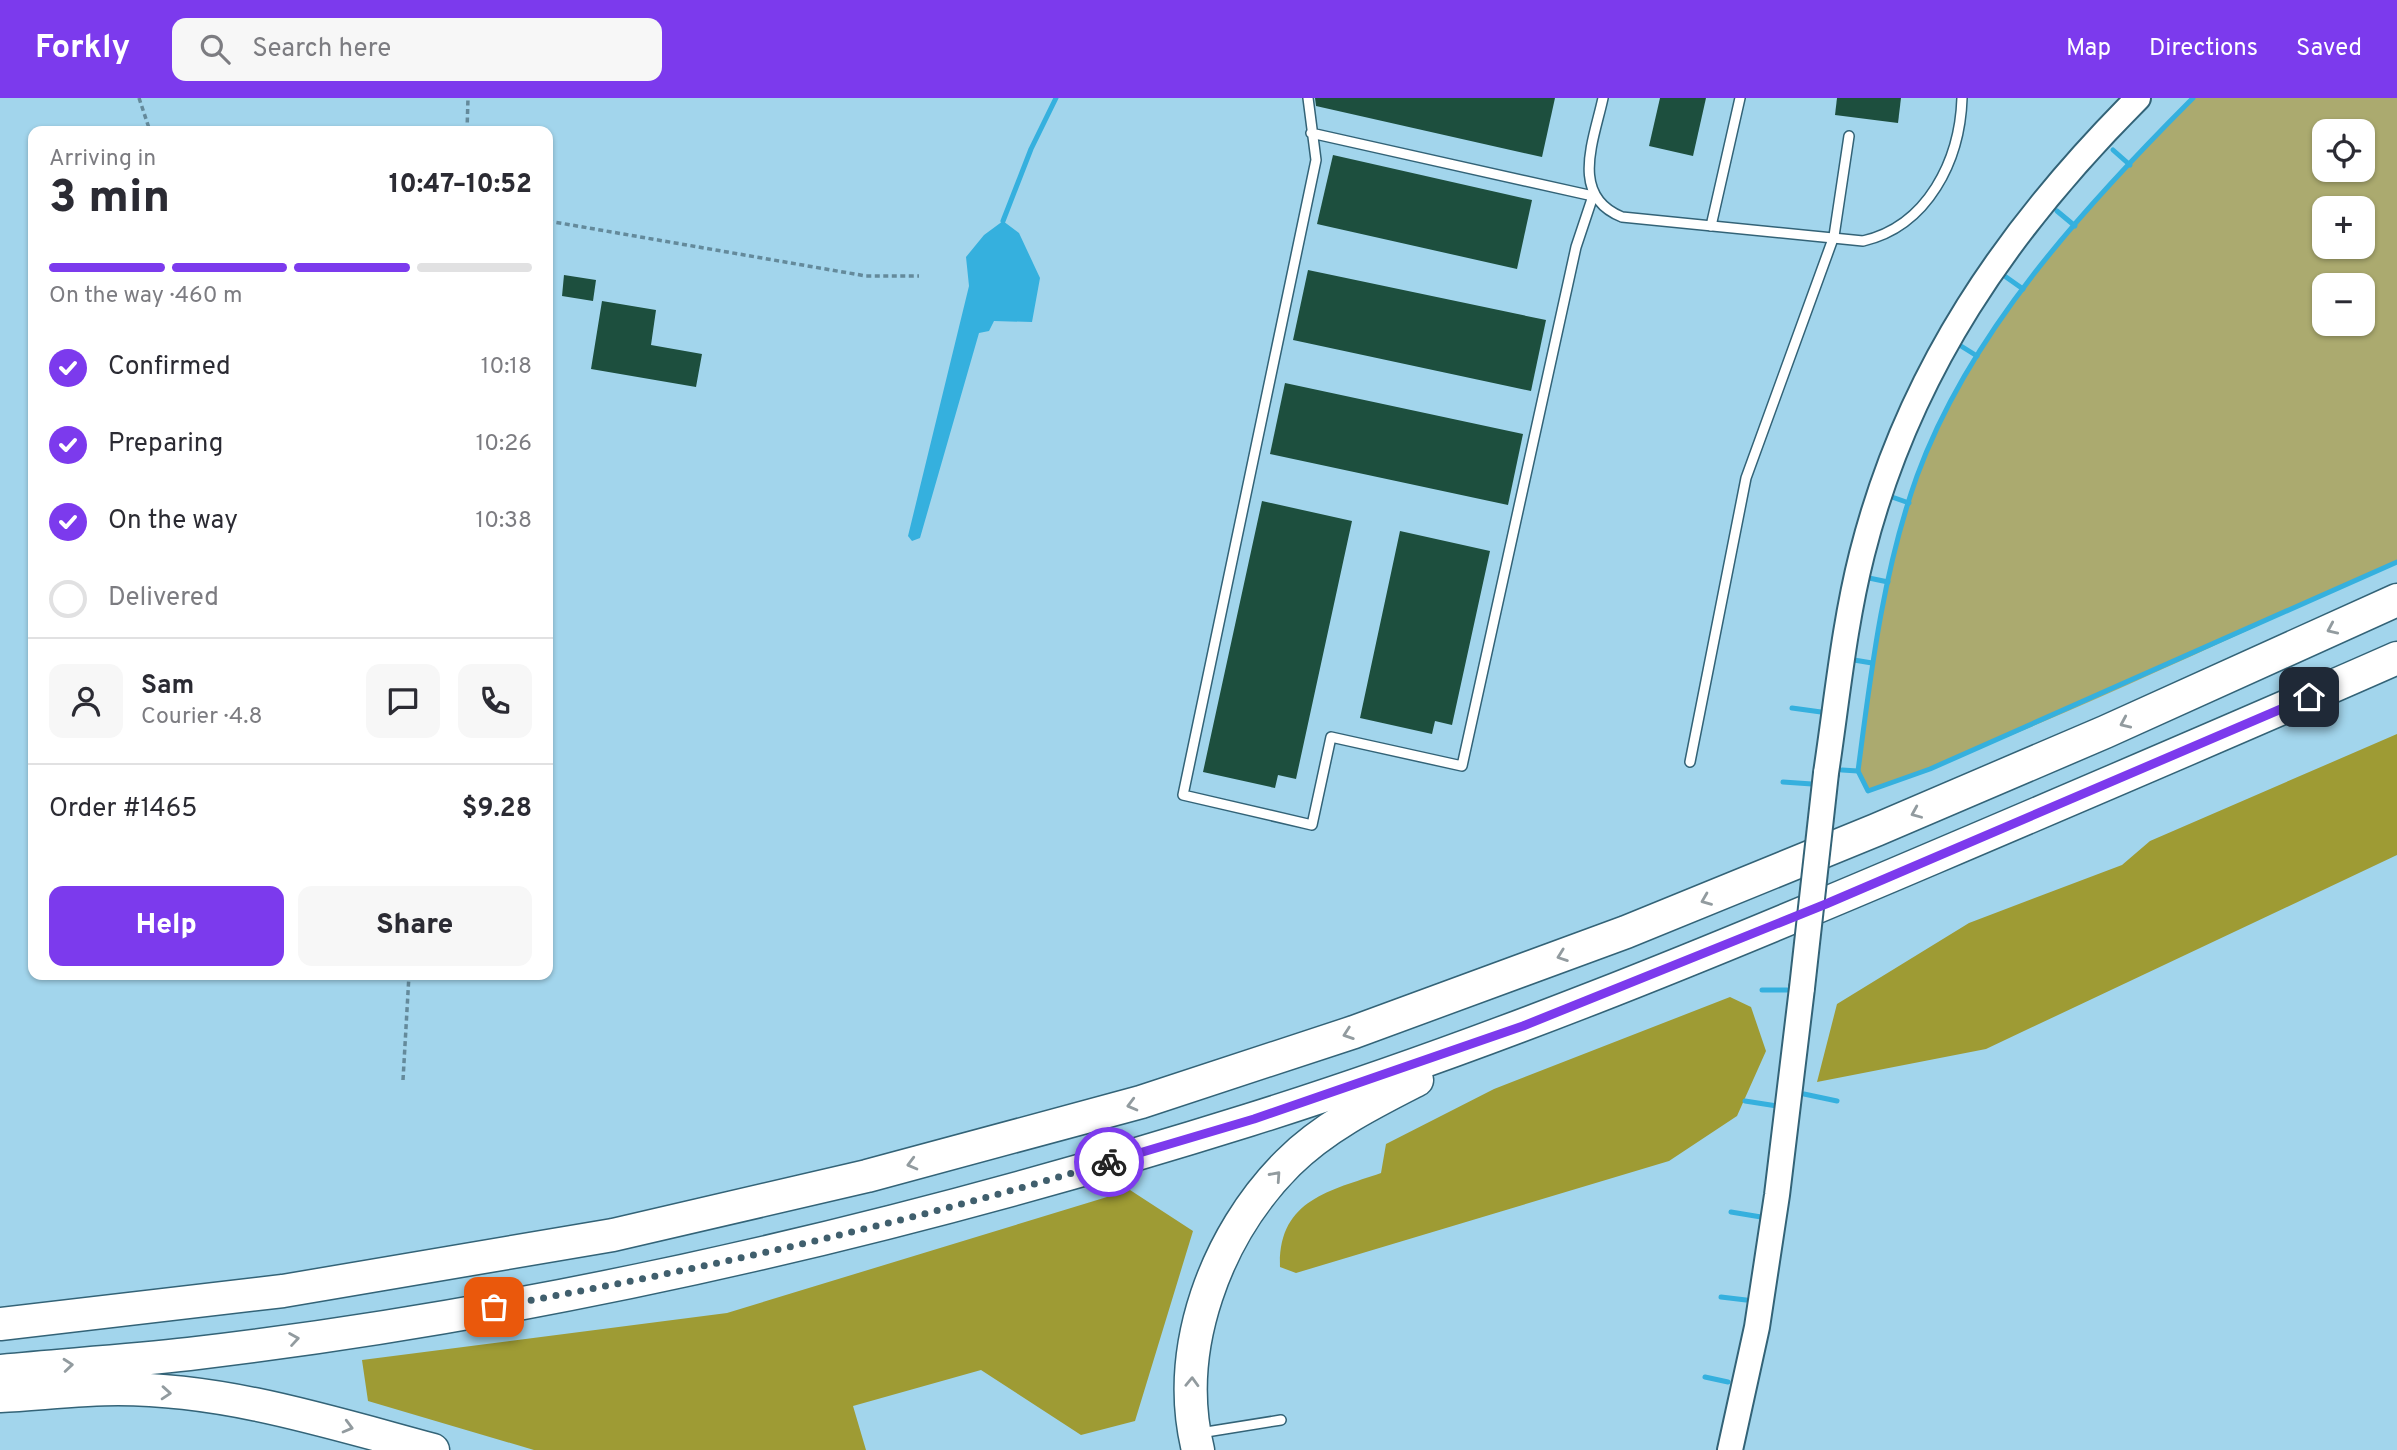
<!DOCTYPE html>
<meta charset="utf-8">
<style>
body{margin:0;font-family:Overpass,sans-serif;background:#f7f7f7;color:#2b2b33;height:100vh;display:flex;flex-direction:column;font-size:26px;white-space:nowrap}
*{box-sizing:border-box;margin:0}
p{font-size:23px;color:#7c7c81}
.icon{flex:none;width:38px;height:38px;fill:none;stroke:currentColor;stroke-width:2;stroke-linecap:round;stroke-linejoin:round}
.map{position:relative;flex:1;overflow:hidden}
.panel{position:absolute;left:28px;top:28px;width:525px;height:854px;display:flex;flex-direction:column;background:#fff;border-radius:14px;box-shadow:0 2px 5px #0004}
.panel>*{flex:none}
.controls{position:absolute;left:2312px;top:21px;display:grid;gap:14px}
.controls a{display:grid;place-items:center;width:63px;height:63px;border-radius:14px;background:#fff;box-shadow:0 2px 5px #0004;font-size:35px}
.pin{position:absolute;display:grid;place-items:center;width:60px;height:60px;color:#fff;margin:-30px;border-radius:14px;box-shadow:0 4px 10px #0006}
.courier{position:absolute;display:grid;place-items:center;width:70px;height:70px;margin:-35px;border:5px solid #7c3aed;border-radius:50%;background:#fff;color:#222;box-shadow:0 2px 9px #0007}
.head em{font-style:normal;font-weight:800}
.head div{display:flex;flex-direction:column-reverse}
.head{display:flex;align-items:center;justify-content:space-between;height:119px;padding:0 21px}
h1{font-size:46px;font-weight:800;line-height:52px}
.bar{display:grid;grid-template-columns:repeat(4,1fr);gap:10px 7px;align-content:center;height:84px;padding:0 21px}
.bar i{height:9px;border-radius:5px;background:#e1e1e2}
.bar .on{background:#7c3aed}
.bar p{grid-column:span 4}
.line{display:flex;align-items:center;gap:18px;padding:0 21px;border-top:2px solid #e1e1e2}
.line div{flex:1}
.round{display:grid;place-items:center;flex:none;width:74px;height:74px;border-radius:14px;background:#f7f7f7}
ol{padding:0 21px;list-style:none}
li{display:flex;align-items:center;gap:21px;height:77px}
li p{margin-inline-start:auto}
li .icon{padding:7px;border-radius:50%;background:#7c3aed;color:#fff;stroke-width:4}
li:last-child{color:#7c7c81}
li i{width:38px;height:38px;border:4px solid #e1e1e2;border-radius:50%}
.action{display:flex;gap:14px;margin-top:auto;padding:14px 21px}
.action a{flex:1;height:80px;border-radius:14px;background:#7c3aed;color:#fff;font-size:28px;font-weight:800;line-height:80px;text-align:center}
.action a+a{background:#f7f7f7;color:#2b2b33}
header{display:flex;align-items:center;gap:42px;box-sizing:border-box;height:98px;padding:0 35px;background:#7c3aed;color:#fff}
header strong{font-size:33px}
nav{display:flex;gap:38px;margin-inline-start:auto;font-size:24px}
.search{width:490px;height:63px;background:#f7f7f7;display:flex;align-items:center;gap:18px;box-sizing:border-box;padding:0 24px;border-radius:14px;color:#7c7c81;font-size:26px}
.map>svg:first-child{display:block}
.green{fill:#abaa6f;fill-rule:evenodd}
.forest{fill:#9e9b34}
.water{fill:#35b0de}
.lines{fill:none;stroke-linecap:round;stroke-linejoin:round}
.stream{stroke:#35b0de;stroke-width:5}
.building{fill:#1d4f3e}
.service-casing{stroke:#336377;stroke-width:12}
.secondary-casing{stroke:#336377;stroke-width:28}
.motorway-casing{stroke:#336377;stroke-width:35}
.path{stroke:#648a9b;stroke-width:3.5;stroke-dasharray:5 3.5;stroke-linecap:butt}
.service{stroke:#fff;stroke-width:9}
.secondary{stroke:#fff;stroke-width:24}
.motorway{stroke:#fff;stroke-width:32}
.secondary-bridge-casing{stroke:#336377;stroke-width:28;stroke-linecap:butt}
.secondary-bridge{stroke:#fff;stroke-width:24}
.oneway{stroke:#929b9f}
.done{stroke:#405f6d;stroke-width:7;stroke-dasharray:0 12.6}
.route{stroke:#7c3aed;stroke-width:9}
</style>
<header>
<strong>Forkly</strong>
<div class="search"><svg class="icon" aria-label="search" viewBox="0 0 24 24"><circle cx="10" cy="10" r="6"/><path d="M15 15l6 6"/></svg>Search here</div>
<nav><a>Map</a><a>Directions</a><a>Saved</a></nav>
</header>
<div class="map">
<svg width="2397" height="1352" viewBox="0 0 2397 1352">
<rect width="100%" height="100%" fill="#a2d5ec"/>
<!-- green -->
<path class="green" d="M2193,0H2397V464C2222,543 2049,628 1868,693L1858,673C1871,573 1883,473 1917,378C1969,235 2087,106 2193,0ZM2324,33H2362V72H2324ZM2324,110H2362V149H2324ZM2324,187H2362V226H2324Z"/>
<!-- forest -->
<g class="forest">
<polygon points="2397,636 2397,757 1986,951 1817,984 1837,906 1969,825 2122,767 2150,743"/>
<path d="M1730,899L1751,909L1766,953L1737,1018L1669,1063L1296,1175L1280,1169C1278,1102 1329,1093 1381,1075L1386,1046L1494,991Z"/>
<polygon points="1130,1092 1193,1133 1135,1323 1081,1337 981,1272 853,1308 866,1352 534,1352 368,1303 362,1262 727,1215"/>
</g>
<!-- water -->
<polygon class="water" points="1003,123 1019,135 1040,180 1032,224 994,223 989,233 979,235 920,440 912,443 908,438 969,188 966,159 984,137"/>
<g class="lines">
<!-- stream -->
<g class="stream">
<path d="M2193,0C2086,107 1970,233 1917,378C1883,473 1871,573 1858,673L1868,693L1930,671L2397,464"/>
<polyline points="2113,52 2130,67"/>
<polyline points="2057,113 2075,128"/>
<polyline points="1003,123 1031,51 1056,0"/>
<polyline points="2006,179 2023,191"/>
<polyline points="1961,248 1977,258"/>
<polyline points="1892,399 1909,405"/>
<polyline points="1869,480 1888,484"/>
<polyline points="1854,562 1872,565"/>
<polyline points="1792,610 1821,614"/>
<polyline points="1842,672 1858,673"/>
<polyline points="1783,684 1812,686"/>
<polyline points="1762,892 1787,892"/>
<polyline points="1804,996 1837,1003"/>
<polyline points="1745,1003 1777,1008"/>
<polyline points="1731,1114 1761,1119"/>
<polyline points="1721,1199 1746,1202"/>
<polyline points="1705,1279 1728,1284"/>
</g>
</g>
<!-- building -->
<g class="building">
<polygon points="1315,0 1555,0 1542,59 1316,8"/>
<polygon points="1660,0 1706,0 1693,58 1649,48"/>
<polygon points="1837,0 1901,0 1898,25 1835,17"/>
<polygon points="1333,57 1532,102 1517,171 1317,126"/>
<polygon points="1308,172 1546,222 1531,293 1293,242"/>
<polygon points="564,177 596,182 593,203 562,198"/>
<polygon points="602,203 656,212 651,247 702,256 696,289 591,271"/>
<polygon points="1285,285 1523,336 1508,407 1270,356"/>
<polygon points="1262,403 1352,423 1296,681 1278,677 1275,690 1203,674"/>
<polygon points="1400,433 1490,453 1452,627 1435,623 1432,636 1360,620"/>
</g>
<g class="lines">
<!-- service casing -->
<g class="service-casing">
<g id="service">
<polyline points="1308,0 1316,62 1183,697 1312,727 1331,639 1462,668 1576,149 1593,98 1311,35"/>
<path d="M1603,0C1594,42 1569,98 1622,119L1863,143C1928,128 1960,62 1962,0"/>
<polyline points="1711,128 1740,0"/>
<polyline points="1690,664 1746,380 1834,138 1849,38"/>
<polyline points="1200,1335 1281,1322"/>
</g>
</g>
<!-- secondary casing -->
<g class="secondary-casing">
<g id="secondary">
<path d="M1826,675C1837,602 1844,527 1862,456C1908,274 2007,131 2138,0"/>
<polyline points="1730,1352 1757,1229 1777,1097 1802,890"/>
</g>
</g>
<!-- motorway casing -->
<g class="motorway-casing">
<g id="motorway">
<polyline points="0,1226 283,1193 613,1137 867,1078 1141,1004 1354,934 1626,834 1876,732 2105,634 2397,502"/>
<path d="M0,1273C63,1267 126,1263 189,1256C548,1214 904,1130 1249,1022C1482,949 1708,856 1933,760C2088,694 2243,628 2397,560"/>
<path d="M0,1298C39,1296 79,1291 118,1291C226,1291 329,1324 433,1352"/>
<path d="M1198,1352C1173,1251 1216,1137 1288,1065C1324,1029 1372,1005 1417,982"/>
</g>
</g>
<!-- path -->
<g class="path">
<polyline points="139,0 150,33"/>
<polyline points="467,33 468,0"/>
<polyline points="548,123 866,178 919,178"/>
<polyline points="403,982 409,877"/>
</g>
<!-- service -->
<use href="#service" class="service"/>
<!-- secondary -->
<use href="#secondary" class="secondary"/>
<!-- motorway -->
<use href="#motorway" class="motorway"/>
<!-- secondary-bridge casing -->
<g class="secondary-bridge-casing">
<polyline id="secondary-bridge" points="1802,890 1826,675"/>
</g>
<!-- secondary-bridge -->
<use href="#secondary-bridge" class="secondary-bridge"/>
</g>
<!-- one-way arrows -->
<defs><path id="oneway-chevron" d="M-2-3.5L2.5 0L-2 3.5" fill="none" stroke-width="1.6" stroke-linecap="round" stroke-linejoin="round" transform="scale(1.75)"/></defs>
<g class="oneway">
<use href="#oneway-chevron" transform="translate(2332 531) rotate(156)"/>
<use href="#oneway-chevron" transform="translate(2125 625) rotate(156)"/>
<use href="#oneway-chevron" transform="translate(1916 715) rotate(157)"/>
<use href="#oneway-chevron" transform="translate(1706 802) rotate(158)"/>
<use href="#oneway-chevron" transform="translate(1562 858) rotate(160)"/>
<use href="#oneway-chevron" transform="translate(1348 936) rotate(161)"/>
<use href="#oneway-chevron" transform="translate(1132 1007) rotate(165)"/>
<use href="#oneway-chevron" transform="translate(912 1066) rotate(165)"/>
<use href="#oneway-chevron" transform="translate(1276 1078) rotate(-48)"/>
<use href="#oneway-chevron" transform="translate(294 1241) rotate(-9)"/>
<use href="#oneway-chevron" transform="translate(68 1267) rotate(-5)"/>
<use href="#oneway-chevron" transform="translate(1192 1284) rotate(-88)"/>
<use href="#oneway-chevron" transform="translate(166 1295) rotate(4)"/>
<use href="#oneway-chevron" transform="translate(348 1329) rotate(15)"/>
</g>
<g class="lines">
<!-- done -->
<path class="done" d="M494,1209C701,1172 908,1125 1109,1064"/>
<!-- route -->
<polyline class="route" points="1109,1064 1254,1021 1523,928 1826,806 2309,599"/>
</g>
</svg>
<div class="controls">
<a><svg class="icon" aria-label="locate" viewBox="0 0 24 24"><circle cx="12" cy="12" r="6"/><path d="M12 2v4M12 18v4M2 12h4M18 12h4"/></svg></a>
<a>+</a>
<a>−</a>
</div>
<div class="pin" style="left:494px;top:1209px;background:#ea580c"><svg class="icon" aria-label="bag" viewBox="0 0 24 24"><path d="M5 8h14l-1 12H6zM9 8a3 3 0 0 1 6 0"/></svg></div>
<div class="pin" style="left:2309px;top:599px;background:#1f2937"><svg class="icon" aria-label="home" viewBox="0 0 24 24"><path d="M3 11l9-7 9 7M6 9v11h12V9"/></svg></div>
<div class="courier" style="left:1109px;top:1064px"><svg class="icon" aria-label="bike" viewBox="0 0 24 24"><circle cx="6" cy="16" r="4"/><circle cx="18" cy="16" r="4"/><path d="M6 16l4-8h5l3 8M10 8l3 8H6M13 5h3"/></svg></div>
<section class="panel">
<div class="head"><div><h1>3 min</h1><p>Arriving in</p></div><em>10:47–10:52</em></div>
<div class="bar"><i class="on"></i><i class="on"></i><i class="on"></i><i></i><p>On the way · 460 m</p></div>
<ol>
<li><svg class="icon" aria-label="check" viewBox="0 0 24 24"><path d="M5 12l5 5 9-10"/></svg>Confirmed<p>10:18</p></li>
<li><svg class="icon" aria-label="check" viewBox="0 0 24 24"><path d="M5 12l5 5 9-10"/></svg>Preparing<p>10:26</p></li>
<li><svg class="icon" aria-label="check" viewBox="0 0 24 24"><path d="M5 12l5 5 9-10"/></svg>On the way<p>10:38</p></li>
<li><i></i>Delivered</li>
</ol>
<div class="line" style="height:126px"><a class="round"><svg class="icon" aria-label="person" viewBox="0 0 24 24"><circle cx="12" cy="8" r="4"/><path d="M4 21q1-7 8-7t8 7"/></svg></a><div><b>Sam</b><p>Courier · 4.8</p></div><a class="round"><svg class="icon" aria-label="chat" viewBox="0 0 24 24"><path d="M4 5h16v11H9l-5 4z"/></svg></a><a class="round"><svg class="icon" aria-label="phone" viewBox="0 0 24 24"><path d="M5 4h4l2 5-3 2q2 4 5 5l2-3 5 2v4C11 20 4 13 5 4z"/></svg></a></div>
<div class="line" style="height:91px"><div>Order #1465</div><b>$9.28</b></div>
<div class="action"><a>Help</a><a>Share</a></div>
</section>
</div>
